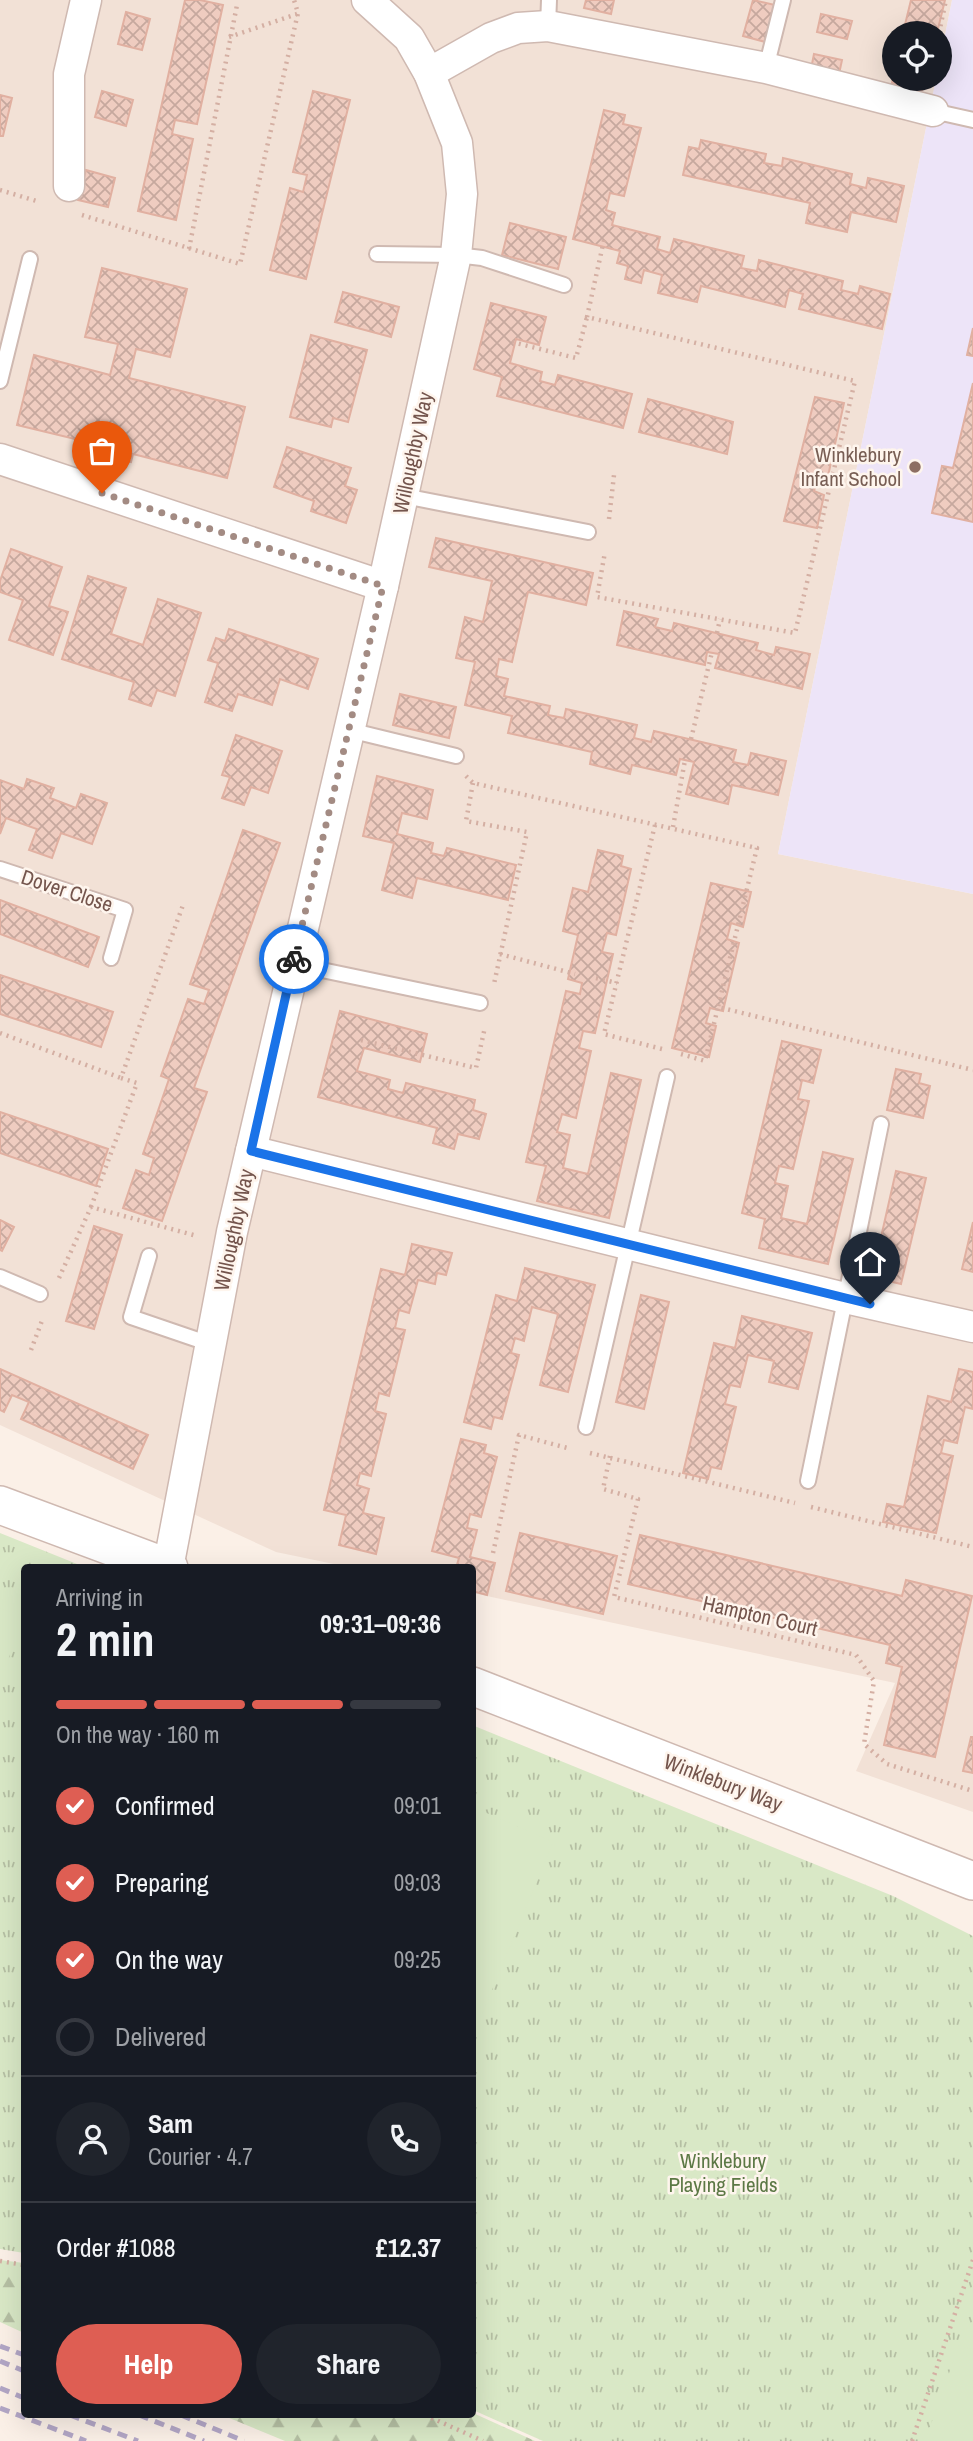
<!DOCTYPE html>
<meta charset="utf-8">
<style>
body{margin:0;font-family:"Archivo Narrow",sans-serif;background:#20242c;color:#f1f3f6;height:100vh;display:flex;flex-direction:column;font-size:26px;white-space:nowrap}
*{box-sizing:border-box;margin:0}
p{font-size:23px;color:#9ea1a6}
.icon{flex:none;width:38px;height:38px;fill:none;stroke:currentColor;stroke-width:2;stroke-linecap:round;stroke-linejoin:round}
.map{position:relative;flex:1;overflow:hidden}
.drawer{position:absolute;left:21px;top:1564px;width:455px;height:854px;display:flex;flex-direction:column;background:#171b24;border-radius:7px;box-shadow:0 7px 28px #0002}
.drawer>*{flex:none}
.buttons{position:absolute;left:882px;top:21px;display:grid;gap:14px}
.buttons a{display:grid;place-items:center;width:70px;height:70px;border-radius:50%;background:#171b24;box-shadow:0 7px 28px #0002;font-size:35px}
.pin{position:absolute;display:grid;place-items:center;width:60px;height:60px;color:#fff;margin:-72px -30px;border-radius:50% 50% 50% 0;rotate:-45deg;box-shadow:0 0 7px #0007}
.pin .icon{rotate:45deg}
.courier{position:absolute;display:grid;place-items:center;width:70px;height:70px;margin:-35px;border:5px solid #1a73e8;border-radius:50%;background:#fff;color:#222;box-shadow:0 2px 9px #0007}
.summary em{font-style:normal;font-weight:700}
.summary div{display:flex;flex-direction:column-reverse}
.summary{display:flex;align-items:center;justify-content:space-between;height:119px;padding:0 35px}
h1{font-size:46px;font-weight:700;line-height:52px}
.bar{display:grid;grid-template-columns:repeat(4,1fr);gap:10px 7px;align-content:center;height:84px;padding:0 35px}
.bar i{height:9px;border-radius:5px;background:#363941}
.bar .on{background:#de5e53}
.bar p{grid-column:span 4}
.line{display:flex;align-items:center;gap:18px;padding:0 35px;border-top:2px solid #363941}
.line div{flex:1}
.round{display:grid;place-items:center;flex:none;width:74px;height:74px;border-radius:37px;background:#20242c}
ol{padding:0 35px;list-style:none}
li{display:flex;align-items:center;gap:21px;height:77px}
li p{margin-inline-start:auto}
li .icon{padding:7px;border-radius:50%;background:#de5e53;color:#fff;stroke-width:4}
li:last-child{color:#9ea1a6}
li i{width:38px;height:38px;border:4px solid #363941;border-radius:50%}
.button{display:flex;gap:14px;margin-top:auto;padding:14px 35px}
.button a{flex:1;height:80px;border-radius:42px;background:#de5e53;color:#fff;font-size:28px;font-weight:700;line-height:80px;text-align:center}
.button a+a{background:#20242c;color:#f1f3f6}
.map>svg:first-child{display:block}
.residential{fill:#f2e1d6}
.education{fill:#ede4f8}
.forest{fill:url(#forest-firs)}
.park{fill:url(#park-tufts)}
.garden{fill:#d9e8c6}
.building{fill:url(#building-cross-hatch);stroke:#e1b0a1;stroke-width:2}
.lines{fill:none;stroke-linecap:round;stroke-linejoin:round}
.service-casing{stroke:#cfb9b1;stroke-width:18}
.minor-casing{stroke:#cfb9b1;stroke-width:33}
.tertiary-casing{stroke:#cfb9b1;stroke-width:40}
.path{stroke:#d4afa3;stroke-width:4.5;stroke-dasharray:2 5;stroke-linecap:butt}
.service{stroke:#fff;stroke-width:14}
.minor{stroke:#fff;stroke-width:30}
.tertiary{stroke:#fff;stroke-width:37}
.rail{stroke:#b2a6c5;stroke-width:5;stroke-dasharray:10 7;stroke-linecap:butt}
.done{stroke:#a38b83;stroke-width:7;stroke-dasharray:0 12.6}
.route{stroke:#1a73e8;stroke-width:9}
.education-dot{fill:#8d6e63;stroke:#fef5ed;stroke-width:2.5}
.labels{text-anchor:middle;stroke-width:5;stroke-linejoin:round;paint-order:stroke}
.street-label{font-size:21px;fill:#74554d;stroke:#fef5ed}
.education-label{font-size:21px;fill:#785e54;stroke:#fef5ed;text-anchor:end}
.park-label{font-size:21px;fill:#5c7845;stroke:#fef5ed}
</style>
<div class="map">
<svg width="973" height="2441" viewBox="0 0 973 2441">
<defs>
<pattern id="forest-firs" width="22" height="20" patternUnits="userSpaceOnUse" patternTransform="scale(1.75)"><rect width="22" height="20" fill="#d9e8c6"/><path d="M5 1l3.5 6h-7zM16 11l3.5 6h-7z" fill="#b5bfa3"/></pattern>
<pattern id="park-tufts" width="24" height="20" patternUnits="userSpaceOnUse" patternTransform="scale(1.75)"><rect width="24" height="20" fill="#d9e8c6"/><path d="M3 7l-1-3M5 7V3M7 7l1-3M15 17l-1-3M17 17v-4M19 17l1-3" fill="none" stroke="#b5bfa3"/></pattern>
<pattern id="building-cross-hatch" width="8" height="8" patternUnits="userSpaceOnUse" patternTransform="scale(1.75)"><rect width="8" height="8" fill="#efccc0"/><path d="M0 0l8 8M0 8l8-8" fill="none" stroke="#c6a89e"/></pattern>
</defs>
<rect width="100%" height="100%" fill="#fbf0e7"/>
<!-- residential -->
<polygon class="residential" points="0,0 952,0 940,60 940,33 894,33 894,79 936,79 778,854 973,894 973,1812 856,1771 895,1683 473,1593 472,1568 353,1568 276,1552 0,1425"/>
<!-- education -->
<polygon class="education" points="952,0 973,0 973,894 778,854 936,79 940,79 940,60"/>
<!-- forest -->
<g class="forest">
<polygon points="0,2260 24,2263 24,2333 0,2322"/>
<polygon points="473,2413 535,2441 285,2441 222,2415 472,2415"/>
</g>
<!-- park -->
<g class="park">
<polygon points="0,1533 87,1568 24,1568 24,2253 0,2249"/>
<polygon points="472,1725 893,1896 973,1936 973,2441 543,2441 473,2410"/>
</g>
<!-- garden -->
<g class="garden">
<polygon points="0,1608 24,1616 0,1682"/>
<polygon points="473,1807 553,1842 473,2036"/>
<polygon points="959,2345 973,2350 973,2441 925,2441"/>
</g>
<!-- building -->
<g class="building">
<polygon points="185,0 200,0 223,5 197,124 175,120 172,134 193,139 176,220 138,211"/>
<polygon points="586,0 614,0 611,14 584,8"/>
<polygon points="753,0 779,6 769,43 743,36"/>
<polygon points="911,0 945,0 937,33 903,33"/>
<polygon points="126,12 150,19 142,50 118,44"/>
<polygon points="821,14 852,21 847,39 817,32"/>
<polygon points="814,54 842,60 839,74 811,69"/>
<polygon points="894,73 894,79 925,79 922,90 892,83"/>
<polygon points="102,91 133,100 126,126 95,117"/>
<polygon points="313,91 350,100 306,279 270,270 290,188 303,192 307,175 293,172"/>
<polygon points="0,95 12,98 3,136 0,136"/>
<polygon points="604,110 625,115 623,124 641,128 624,196 610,193 606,210 615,213 612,225 660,237 657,249 670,253 674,239 744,256 741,268 757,271 759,260 843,281 841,290 858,294 860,286 890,294 882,329 799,309 803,294 789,290 785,307 701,286 697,302 658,293 662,275 644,270 641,283 625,279 628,266 617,263 620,251 573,239"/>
<polygon points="701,140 766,154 764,163 782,166 783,158 852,174 850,184 866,188 868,178 904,186 896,222 851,212 847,232 806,223 810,203 683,175 689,147 699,149"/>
<polygon points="86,170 115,178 108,207 78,200"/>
<polygon points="510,223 566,237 558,269 502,255"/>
<polygon points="102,268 187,289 170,357 136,349 129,378 245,407 227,478 133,454 131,462 94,453 96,444 17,425 34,355 110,375 118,344 85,337"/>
<polygon points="343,292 399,307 391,337 335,322"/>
<polygon points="491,303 546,317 539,345 516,339 510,363 542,372 540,381 555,385 558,375 632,394 623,428 497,396 502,377 474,369"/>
<polygon points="973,328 973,356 967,355"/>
<polygon points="311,335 367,350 348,422 333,418 331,427 290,417"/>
<polygon points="973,383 973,522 932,513 942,466 953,468"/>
<polygon points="815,397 844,403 828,476 819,474 814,491 824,495 817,528 784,521"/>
<polygon points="648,399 733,422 727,454 639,432"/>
<polygon points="287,447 351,468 345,486 357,490 346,523 311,511 314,501 274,487"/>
<polygon points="436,538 593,573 586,605 528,592 512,662 499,659 496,676 508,679 504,696 550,706 548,715 564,718 566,709 637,725 634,738 651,742 654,731 736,750 733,762 748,765 751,753 786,761 778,795 732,785 728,804 686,794 694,762 680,759 676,775 632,765 630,774 590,764 592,752 508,733 512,716 465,705 475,662 456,658 465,617 483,622 492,581 429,567"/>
<polygon points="11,549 62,567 49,606 68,612 53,655 9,640 23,600 0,592 0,581"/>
<polygon points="88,576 126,588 111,634 143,645 158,599 201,613 175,696 157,690 151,706 129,699 134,682 62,659"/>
<polygon points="624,611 658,619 655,627 672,631 674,623 758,643 756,650 774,655 776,647 810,654 802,689 715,668 719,654 707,652 705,665 617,645"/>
<polygon points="229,629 318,659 308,689 280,679 272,705 238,694 232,711 205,702 218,663 208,660 216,638 225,641"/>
<polygon points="400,694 456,707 449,738 393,725"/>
<polygon points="236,735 282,751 268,793 251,787 244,805 222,798 230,777 222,775"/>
<polygon points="377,776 433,790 427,819 402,813 397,834 433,843 431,853 444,856 447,848 516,865 508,900 417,878 412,898 382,890 394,843 363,836"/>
<polygon points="27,779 54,788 50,798 76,808 81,794 107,803 92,844 61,833 52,858 29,850 37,829 6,818 0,834 0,780 24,789"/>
<polygon points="243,830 280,843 194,1088 207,1092 162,1221 123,1208 136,1170 149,1175 154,1158 143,1154 169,1079 161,1076 188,999 204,1004 209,990 190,984"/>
<polygon points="598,850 623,856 621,866 631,869 616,935 607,933 602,952 613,954 595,1033 583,1031 579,1048 591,1051 576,1118 562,1114 557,1132 570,1135 563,1168 588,1174 611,1073 641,1080 609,1218 537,1201 546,1166 526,1162 566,991 580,994 582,983 568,979 578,935 563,931 573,888 588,892"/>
<polygon points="711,883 751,892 743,927 731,923 727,939 739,943 723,1011 710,1008 706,1023 716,1026 709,1057 672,1048"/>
<polygon points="0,900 99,937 88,967 0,934"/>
<polygon points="0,975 113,1012 101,1047 0,1014"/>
<polygon points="340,1011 427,1034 420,1062 364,1048 357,1071 390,1080 388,1089 403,1093 406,1083 475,1100 473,1110 486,1114 479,1139 458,1134 454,1149 433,1143 437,1128 318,1097"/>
<polygon points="782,1041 821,1050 813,1083 802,1080 798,1099 809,1101 793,1169 779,1166 775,1183 788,1186 781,1218 807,1224 823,1152 853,1159 828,1264 759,1248 765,1219 742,1213"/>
<polygon points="896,1069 921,1074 919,1083 930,1086 923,1118 887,1110"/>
<polygon points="0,1112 108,1149 96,1186 0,1153"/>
<polygon points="896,1171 926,1178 901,1284 872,1277"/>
<polygon points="0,1220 14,1227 2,1251 0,1250"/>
<polygon points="973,1222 973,1272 962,1269"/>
<polygon points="94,1226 122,1235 94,1329 66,1321"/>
<polygon points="412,1244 452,1253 446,1275 437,1273 435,1284 418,1280 409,1313 399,1310 395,1328 405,1330 389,1396 379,1393 375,1411 386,1414 371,1476 360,1473 357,1485 369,1489 363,1513 384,1518 376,1554 339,1545 346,1515 324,1510 381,1269 405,1275"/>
<polygon points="525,1268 595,1285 568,1392 540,1385 558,1314 532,1307 524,1341 515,1338 511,1353 519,1355 502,1419 494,1417 491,1429 464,1422 496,1295 517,1301"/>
<polygon points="641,1295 669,1302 644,1409 616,1402"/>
<polygon points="742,1316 812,1333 798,1389 769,1382 774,1361 748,1355 740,1387 730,1385 725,1404 736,1407 721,1469 711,1467 708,1479 683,1473 714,1343 735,1348"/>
<polygon points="0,1369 148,1435 133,1469 21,1419 29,1402 12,1395 4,1412 0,1410"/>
<polygon points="959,1369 973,1372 973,1409 965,1407 957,1443 944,1440 941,1453 953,1456 936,1533 883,1522 887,1504 904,1507 928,1396 951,1402"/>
<polygon points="461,1439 486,1445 484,1453 497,1457 481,1517 470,1514 467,1528 477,1530 470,1557 495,1563 487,1595 472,1591 472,1568 456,1568 459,1558 432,1551"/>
<polygon points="520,1533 617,1556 603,1614 506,1591"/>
<polygon points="640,1535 902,1596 906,1580 972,1596 935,1757 884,1745 902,1667 886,1663 890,1645 628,1584"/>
<polygon points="971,1737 973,1737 973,1773 963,1771"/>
</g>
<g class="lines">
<!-- service casing -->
<g class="service-casing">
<g id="service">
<polyline points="548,26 549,0"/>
<polyline points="766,68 783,0"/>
<polyline points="933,111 973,120"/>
<polyline points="377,254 456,255 482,258 564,285"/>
<polyline points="0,381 30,259"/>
<polyline points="404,496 588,532"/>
<polyline points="349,730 456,756"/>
<polyline points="0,869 125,910 111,958"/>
<polyline points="293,964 480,1003"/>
<polyline points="149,1256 131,1317 210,1344"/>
<polyline points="0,1277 40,1294"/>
<polyline points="586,1427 667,1077"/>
<polyline points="808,1481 881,1124"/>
</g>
</g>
<!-- minor casing -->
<g class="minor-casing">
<g id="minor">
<polyline points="429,73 491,38 518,28 548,26 766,68 933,111"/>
<polyline points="69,186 69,74 86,0"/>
<polyline points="0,459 383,586"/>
<polyline points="251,1151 845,1298 973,1327"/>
<polyline points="168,1568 232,1232 383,586 456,255 462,194 457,143 429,73 409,38 367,0"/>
</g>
</g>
<!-- tertiary casing -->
<g class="tertiary-casing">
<g id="tertiary">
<polyline points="0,1505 169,1568"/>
<polyline points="472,1686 973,1881"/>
</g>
</g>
<!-- path -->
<g class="path">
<polyline points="939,33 946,0"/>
<polyline points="229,37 297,14"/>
<polyline points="0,190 40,202"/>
<polyline points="82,215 240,264 298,13 294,0"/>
<polyline points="604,240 587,317 855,381 795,633 597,597 605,552"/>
<polyline points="189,249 237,5"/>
<polyline points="512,342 576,358 587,317"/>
<polyline points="609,519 614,475"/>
<polyline points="717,633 720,619"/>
<polyline points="691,739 712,652"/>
<polyline points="466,776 473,783 757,848 718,1007"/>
<polyline points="473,783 466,821 527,832 494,984"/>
<polyline points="655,825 604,1034 666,1050"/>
<polyline points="673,827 685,760"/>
<polyline points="500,954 575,974"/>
<polyline points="596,978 617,983"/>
<polyline points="0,1033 121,1078"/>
<polyline points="361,1040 476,1068 485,1027"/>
<polyline points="681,1054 705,1061 718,1007 973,1070"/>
<polyline points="91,1207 137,1083 121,1078 183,905"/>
<polyline points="59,1278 91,1207 197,1236"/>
<polyline points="31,1350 43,1318"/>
<polyline points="590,1453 795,1503"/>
<polyline points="610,1456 603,1489 638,1499 614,1597 856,1655 874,1681 864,1744 887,1764 973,1791"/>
<polyline points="811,1507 973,1547"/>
<polyline points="493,1553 519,1435 571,1449"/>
<polyline points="0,2261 24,2265"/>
<polyline points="425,2415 483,2441"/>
<polyline points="912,2441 973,2260"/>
</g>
<!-- service -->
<use href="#service" class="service"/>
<!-- minor -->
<use href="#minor" class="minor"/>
<!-- tertiary -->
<use href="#tertiary" class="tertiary"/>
<!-- rail -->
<g class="rail">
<polyline points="0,2346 24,2355"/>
<polyline points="0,2361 24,2371"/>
<polyline points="0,2388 24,2398"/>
<polyline points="0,2408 86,2441"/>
<polyline points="70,2415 138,2441"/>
<polyline points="139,2415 204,2441"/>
<polyline points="181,2415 244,2441"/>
</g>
</g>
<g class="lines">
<!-- done -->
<polyline class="done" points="102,493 383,586 294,959"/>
<!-- route -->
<polyline class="route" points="294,959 251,1151 870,1304"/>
</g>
<!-- markers -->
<circle class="education-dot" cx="915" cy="467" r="7"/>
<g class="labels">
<!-- street labels -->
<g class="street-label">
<text transform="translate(413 453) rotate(-78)" y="7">Willoughby Way</text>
<text transform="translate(67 891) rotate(18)" y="7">Dover Close</text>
<text transform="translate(234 1230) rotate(-78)" y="7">Willoughby Way</text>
<text transform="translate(760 1616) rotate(13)" y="7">Hampton Court</text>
<text transform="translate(723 1783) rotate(21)" y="7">Winklebury Way</text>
</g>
<!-- education labels -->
<g class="education-label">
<text x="901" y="462">Winklebury<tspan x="901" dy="24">Infant School</tspan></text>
</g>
<!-- park labels -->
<g class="park-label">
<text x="723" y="2168">Winklebury<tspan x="723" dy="24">Playing Fields</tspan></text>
</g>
</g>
</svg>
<div class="buttons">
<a><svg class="icon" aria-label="locate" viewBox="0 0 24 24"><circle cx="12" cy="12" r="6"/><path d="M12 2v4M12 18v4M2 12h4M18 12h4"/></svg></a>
</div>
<div class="pin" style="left:102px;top:493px;background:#ea580c"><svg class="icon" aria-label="bag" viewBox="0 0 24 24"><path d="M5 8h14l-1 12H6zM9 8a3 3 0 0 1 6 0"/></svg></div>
<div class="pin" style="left:870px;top:1304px;background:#1f2937"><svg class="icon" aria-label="home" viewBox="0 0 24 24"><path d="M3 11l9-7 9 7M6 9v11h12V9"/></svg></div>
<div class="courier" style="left:294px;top:959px"><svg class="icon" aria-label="bike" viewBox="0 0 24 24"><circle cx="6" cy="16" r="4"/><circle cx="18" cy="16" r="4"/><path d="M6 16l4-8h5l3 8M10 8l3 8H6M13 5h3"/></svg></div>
<section class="drawer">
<div class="summary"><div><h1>2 min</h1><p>Arriving in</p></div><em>09:31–09:36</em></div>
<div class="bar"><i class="on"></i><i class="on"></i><i class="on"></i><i></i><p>On the way · 160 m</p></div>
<ol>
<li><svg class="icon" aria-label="check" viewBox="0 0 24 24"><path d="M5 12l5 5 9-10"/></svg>Confirmed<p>09:01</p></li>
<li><svg class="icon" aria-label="check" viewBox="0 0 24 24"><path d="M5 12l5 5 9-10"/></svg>Preparing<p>09:03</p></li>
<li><svg class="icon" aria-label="check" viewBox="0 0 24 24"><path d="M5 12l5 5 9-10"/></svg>On the way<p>09:25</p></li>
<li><i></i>Delivered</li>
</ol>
<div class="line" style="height:126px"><a class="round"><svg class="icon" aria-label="person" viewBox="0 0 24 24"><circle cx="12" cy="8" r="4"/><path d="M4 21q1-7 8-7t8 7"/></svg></a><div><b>Sam</b><p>Courier · 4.7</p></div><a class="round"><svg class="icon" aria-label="phone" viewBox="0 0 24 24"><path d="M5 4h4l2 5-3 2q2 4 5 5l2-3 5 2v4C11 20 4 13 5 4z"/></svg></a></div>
<div class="line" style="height:91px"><div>Order #1088</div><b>£12.37</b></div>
<div class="button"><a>Help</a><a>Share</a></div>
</section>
</div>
